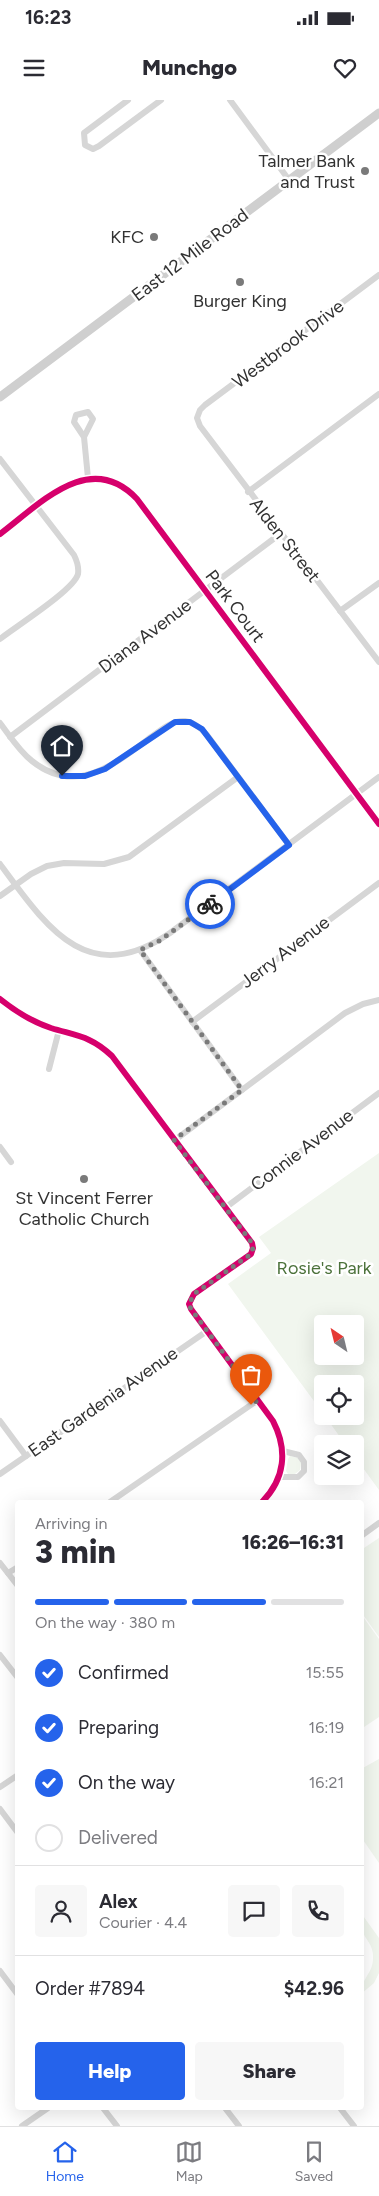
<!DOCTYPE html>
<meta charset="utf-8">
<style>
body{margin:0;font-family:Figtree,sans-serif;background:#f7f7f7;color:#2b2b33;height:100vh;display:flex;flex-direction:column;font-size:19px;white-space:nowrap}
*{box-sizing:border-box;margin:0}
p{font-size:16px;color:#7c7c81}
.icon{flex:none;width:28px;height:28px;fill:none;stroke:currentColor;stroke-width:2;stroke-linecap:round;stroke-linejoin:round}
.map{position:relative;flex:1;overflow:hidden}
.sheet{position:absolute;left:15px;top:1400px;width:349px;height:610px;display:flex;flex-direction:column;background:#fff;border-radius:5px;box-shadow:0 5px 20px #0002}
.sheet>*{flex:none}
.needle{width:32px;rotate:325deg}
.tools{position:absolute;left:314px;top:1215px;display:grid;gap:10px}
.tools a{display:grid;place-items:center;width:50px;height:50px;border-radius:5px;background:#fff;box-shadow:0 5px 20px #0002;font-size:25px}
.pin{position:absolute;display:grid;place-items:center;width:42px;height:42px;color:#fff;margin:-51px -21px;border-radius:50% 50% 50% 0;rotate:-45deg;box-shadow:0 0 5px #0007}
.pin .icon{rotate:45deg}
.courier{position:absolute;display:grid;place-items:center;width:50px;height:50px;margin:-25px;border:4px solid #2563eb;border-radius:50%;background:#fff;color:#222;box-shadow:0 1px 6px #0007}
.summary em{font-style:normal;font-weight:800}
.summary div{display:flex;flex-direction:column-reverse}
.summary{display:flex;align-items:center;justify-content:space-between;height:85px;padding:0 20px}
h1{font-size:32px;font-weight:800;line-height:38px}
.bar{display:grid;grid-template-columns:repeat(4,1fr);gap:8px 5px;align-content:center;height:60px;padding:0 20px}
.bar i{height:6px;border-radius:4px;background:#e1e1e2}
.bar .on{background:#2563eb}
.bar p{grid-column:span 4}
.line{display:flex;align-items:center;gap:12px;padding:0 20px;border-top:1px solid #e1e1e2}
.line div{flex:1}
.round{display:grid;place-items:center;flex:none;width:52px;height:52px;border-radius:5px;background:#f7f7f7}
ol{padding:0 20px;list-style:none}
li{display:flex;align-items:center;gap:15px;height:55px}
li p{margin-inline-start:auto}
li .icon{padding:5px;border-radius:50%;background:#2563eb;color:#fff;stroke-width:4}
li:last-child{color:#7c7c81}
li i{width:28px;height:28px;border:2px solid #e1e1e2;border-radius:50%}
.button{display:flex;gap:10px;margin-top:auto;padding:10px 20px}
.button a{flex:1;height:58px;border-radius:5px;background:#2563eb;color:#fff;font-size:20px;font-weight:800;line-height:58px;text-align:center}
.button a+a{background:#f7f7f7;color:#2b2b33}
.status{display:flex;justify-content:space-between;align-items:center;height:35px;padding:0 25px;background:#fff;direction:ltr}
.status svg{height:14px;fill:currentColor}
header{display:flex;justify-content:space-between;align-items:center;height:65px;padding:0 20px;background:#fff;font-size:22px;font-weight:800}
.dock{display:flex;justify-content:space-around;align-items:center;height:70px;border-top:1px solid #e1e1e2;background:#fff;font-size:14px;color:#7c7c81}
.dock a{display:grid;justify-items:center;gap:2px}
.dock .on{color:#2563eb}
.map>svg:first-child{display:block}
.green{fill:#f1f6ee;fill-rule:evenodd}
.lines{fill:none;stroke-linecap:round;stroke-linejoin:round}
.street{stroke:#d6d6d6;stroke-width:6}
.secondary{stroke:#cfcfcf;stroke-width:9}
.cycleway-casing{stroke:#fff;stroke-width:9}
.cycleway{stroke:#d6006c;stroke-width:6}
.done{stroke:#7a7a7a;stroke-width:5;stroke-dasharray:0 9}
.route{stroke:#2563eb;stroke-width:6}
.poi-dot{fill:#7a7a7a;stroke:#fff;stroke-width:2}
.labels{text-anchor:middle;stroke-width:5;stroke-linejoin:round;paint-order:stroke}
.poi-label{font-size:18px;fill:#323232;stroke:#fff;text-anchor:end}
.street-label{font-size:18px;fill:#323232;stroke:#fff}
.park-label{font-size:18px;fill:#4c723b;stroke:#fff}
</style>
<div class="status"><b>16:23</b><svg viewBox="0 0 49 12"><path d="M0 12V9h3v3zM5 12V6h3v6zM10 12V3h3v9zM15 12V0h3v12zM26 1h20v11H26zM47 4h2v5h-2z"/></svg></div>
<header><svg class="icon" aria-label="menu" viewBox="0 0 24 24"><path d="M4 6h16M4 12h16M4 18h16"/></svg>Munchgo<svg class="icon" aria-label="heart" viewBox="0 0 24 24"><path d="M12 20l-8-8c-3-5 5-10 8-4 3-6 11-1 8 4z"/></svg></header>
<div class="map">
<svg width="379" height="2026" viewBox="0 0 379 2026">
<rect width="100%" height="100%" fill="#fff"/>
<!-- green -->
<g class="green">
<path d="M379,1053V1390L355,1357V1344H345L325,1316H355V1284H322V1312L228,1184L271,1153L259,1137ZM322,1224H355V1256H322Z"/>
<polygon points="290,1356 298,1358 301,1363 300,1370 295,1374 288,1374 286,1371 288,1359"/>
<polygon points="379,1438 379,1537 361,1512 361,1450"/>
<polygon points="361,1514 379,1539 379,1617 361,1629"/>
<polygon points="379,1659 379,1763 361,1737 361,1669"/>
<path d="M361,1813L379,1838V1873L374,1883L361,1894C361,1878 373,1874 373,1858C374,1845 365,1839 361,1829C360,1824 361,1817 361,1813Z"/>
</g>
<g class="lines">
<!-- street -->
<g class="street">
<polyline points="128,0 84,33 85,45 93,49 99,46 161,0"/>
<polyline points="230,0 289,80"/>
<polyline points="379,175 205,305 200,310 197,318 200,326 379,562"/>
<polyline points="84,337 74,322 76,315 88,312 93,319 84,337 88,378"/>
<path d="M0,359L74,455C77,461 79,467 78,474C74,490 15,527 0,539"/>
<polyline points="248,392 379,294"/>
<path d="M0,434C40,404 90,349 137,399L379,724"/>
<polyline points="340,511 379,483"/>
<path d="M0,623C10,636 19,651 32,661C76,696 114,665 151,637C161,630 172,620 185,621C194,622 201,628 207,635L289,745"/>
<polyline points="10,637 280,434"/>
<path d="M0,764C46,826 87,890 170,833L379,677"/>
<polyline points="0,796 31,774 47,766 64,763 104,764 129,757 238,677"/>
<polyline points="140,850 242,990"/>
<path d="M0,899C15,911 33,922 51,928C77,936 91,936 112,956L252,1143L253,1148L251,1154L194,1194L189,1204L191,1209L273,1321C288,1350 285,1379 262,1402"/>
<polyline points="192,922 379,783"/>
<polyline points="49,969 59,930"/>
<polyline points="175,1040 345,913 363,904 379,900"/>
<polyline points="0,1047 11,1062"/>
<polyline points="225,1108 379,993"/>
<polyline points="0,1321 26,1356"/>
<polyline points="0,1374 207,1231"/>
<polyline points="279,1377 298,1377 304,1371 304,1362 299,1355 283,1351"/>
<polyline points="110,1402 258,1300"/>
<polyline points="361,1436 379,1423"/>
<polyline points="0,1463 18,1486"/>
<polyline points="8,1473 18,1467"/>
<polyline points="0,1555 18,1578"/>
<polyline points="0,1687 18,1675"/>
<polyline points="0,1709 18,1733"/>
<polyline points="0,1871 18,1895"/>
<polyline points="103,2008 117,2026"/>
<polyline points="225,2008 239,2026"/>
<polyline points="340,2008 354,2026"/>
<polyline points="22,2026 48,2008"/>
</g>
<!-- secondary -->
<polyline class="secondary" points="0,297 379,13"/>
<!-- cycleway casing -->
<g class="cycleway-casing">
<g id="cycleway">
<path d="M0,434C40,404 90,349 137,399L379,724"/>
<path d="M0,899C15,911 33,922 51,928C77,936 91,936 112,956L252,1143L253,1148L251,1154L194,1194L189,1204L191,1209L273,1321C288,1350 285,1379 262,1402"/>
</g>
</g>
<!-- cycleway -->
<use href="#cycleway" class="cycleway"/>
</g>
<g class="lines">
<!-- done -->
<polyline class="done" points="210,804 159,841 140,850 242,990 174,1040 252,1143 253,1148 251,1154 194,1194 189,1204 191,1209 258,1300 251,1305"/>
<!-- route -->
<polyline class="route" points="62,676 85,676 105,669 175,622 190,622 202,629 289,745 210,804"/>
</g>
<!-- markers -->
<g class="poi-dot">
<circle cx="365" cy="71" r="5"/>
<circle cx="154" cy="137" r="5"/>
<circle cx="240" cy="182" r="5"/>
<circle cx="84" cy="1079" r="5"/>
</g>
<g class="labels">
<!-- poi labels -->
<g class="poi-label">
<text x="355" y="67">Talmer Bank<tspan x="355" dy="21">and Trust</tspan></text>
<text x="144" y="143">KFC</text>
<text x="240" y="207" text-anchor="middle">Burger King</text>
<text x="84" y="1104" text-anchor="middle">St Vincent Ferrer<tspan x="84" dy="21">Catholic Church</tspan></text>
</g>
<!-- street labels -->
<g class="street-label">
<text transform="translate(190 155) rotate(-37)" y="6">East 12 Mile Road</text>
<text transform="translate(288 244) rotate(-37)" y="6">Westbrook Drive</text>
<text transform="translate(285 440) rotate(52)" y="6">Alden Street</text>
<text transform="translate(235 506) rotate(53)" y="6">Park Court</text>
<text transform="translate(145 536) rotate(-37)" y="6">Diana Avenue</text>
<text transform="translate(285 852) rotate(-37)" y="6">Jerry Avenue</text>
<text transform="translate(302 1050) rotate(-37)" y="6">Connie Avenue</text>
<text transform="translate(103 1302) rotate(-35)" y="6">East Gardenia Avenue</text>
</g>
<!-- park labels -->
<g class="park-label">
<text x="324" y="1174">Rosie's Park</text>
</g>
</g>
</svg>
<div class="tools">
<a><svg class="needle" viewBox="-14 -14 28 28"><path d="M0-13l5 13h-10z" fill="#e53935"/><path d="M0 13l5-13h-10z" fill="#7c7c81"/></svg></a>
<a><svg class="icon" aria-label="locate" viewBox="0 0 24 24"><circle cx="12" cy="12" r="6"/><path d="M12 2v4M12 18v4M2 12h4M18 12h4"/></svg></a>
<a><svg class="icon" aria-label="layers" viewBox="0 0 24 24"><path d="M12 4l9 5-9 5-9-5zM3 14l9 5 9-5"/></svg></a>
</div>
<div class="pin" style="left:251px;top:1305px;background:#ea580c"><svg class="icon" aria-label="bag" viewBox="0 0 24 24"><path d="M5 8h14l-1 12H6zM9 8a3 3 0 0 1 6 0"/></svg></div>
<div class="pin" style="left:62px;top:676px;background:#1f2937"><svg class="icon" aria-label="home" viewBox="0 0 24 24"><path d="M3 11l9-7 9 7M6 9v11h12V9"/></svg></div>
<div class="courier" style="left:210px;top:804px"><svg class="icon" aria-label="bike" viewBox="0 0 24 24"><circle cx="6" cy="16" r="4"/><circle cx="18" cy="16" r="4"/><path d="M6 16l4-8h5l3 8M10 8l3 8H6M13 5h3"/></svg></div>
<section class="sheet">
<div class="summary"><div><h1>3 min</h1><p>Arriving in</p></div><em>16:26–16:31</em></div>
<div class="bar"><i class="on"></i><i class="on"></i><i class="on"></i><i></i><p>On the way · 380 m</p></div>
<ol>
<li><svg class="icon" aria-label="check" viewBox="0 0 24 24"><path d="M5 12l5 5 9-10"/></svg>Confirmed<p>15:55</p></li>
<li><svg class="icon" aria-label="check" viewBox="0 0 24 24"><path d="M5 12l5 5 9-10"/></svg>Preparing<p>16:19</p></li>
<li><svg class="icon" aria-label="check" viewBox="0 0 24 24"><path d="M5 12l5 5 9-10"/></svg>On the way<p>16:21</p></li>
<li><i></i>Delivered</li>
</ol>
<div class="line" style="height:90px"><a class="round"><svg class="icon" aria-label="person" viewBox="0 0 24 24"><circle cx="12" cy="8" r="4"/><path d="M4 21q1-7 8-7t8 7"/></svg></a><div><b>Alex</b><p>Courier · 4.4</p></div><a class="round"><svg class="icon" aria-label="chat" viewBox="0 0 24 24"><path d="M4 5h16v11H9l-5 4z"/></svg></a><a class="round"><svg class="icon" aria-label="phone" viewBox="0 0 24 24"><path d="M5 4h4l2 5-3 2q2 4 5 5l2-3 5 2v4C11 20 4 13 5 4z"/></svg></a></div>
<div class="line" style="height:65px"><div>Order #7894</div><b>$42.96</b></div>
<div class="button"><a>Help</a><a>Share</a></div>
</section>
</div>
<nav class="dock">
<a class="on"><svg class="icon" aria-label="home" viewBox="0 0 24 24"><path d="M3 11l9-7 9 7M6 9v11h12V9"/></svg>Home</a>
<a><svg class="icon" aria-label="map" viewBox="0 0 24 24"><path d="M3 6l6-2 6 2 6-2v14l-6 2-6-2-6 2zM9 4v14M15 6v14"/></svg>Map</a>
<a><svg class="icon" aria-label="saved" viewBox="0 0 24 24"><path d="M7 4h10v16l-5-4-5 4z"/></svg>Saved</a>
</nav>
